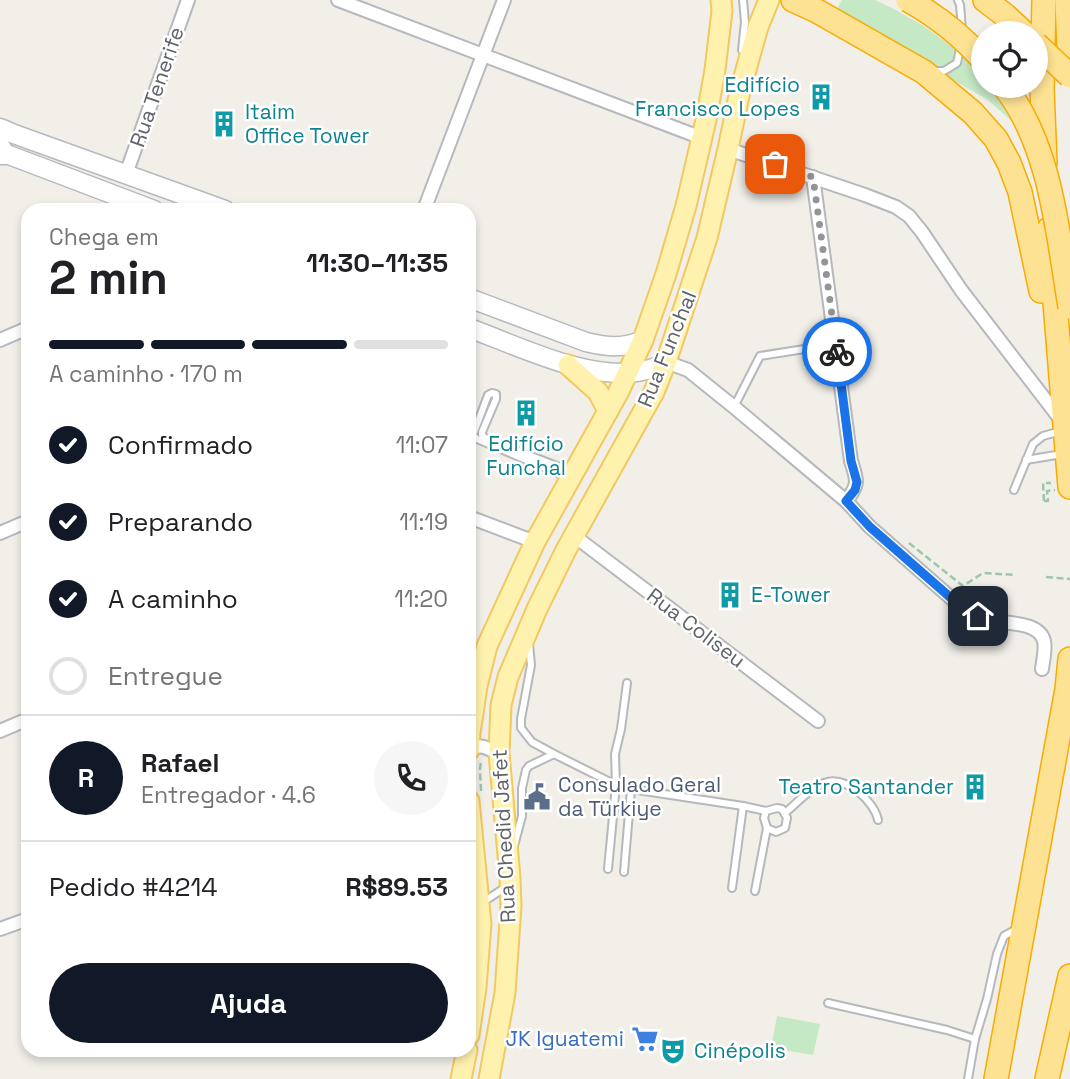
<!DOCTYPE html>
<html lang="pt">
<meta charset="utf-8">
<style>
body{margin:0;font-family:"Space Grotesk",sans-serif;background:#f6f6f6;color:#202124;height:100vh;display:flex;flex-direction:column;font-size:26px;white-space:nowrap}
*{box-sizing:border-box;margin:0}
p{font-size:23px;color:#757577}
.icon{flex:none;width:38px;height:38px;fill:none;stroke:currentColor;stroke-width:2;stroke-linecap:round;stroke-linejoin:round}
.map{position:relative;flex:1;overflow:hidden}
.drawer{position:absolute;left:21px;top:203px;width:455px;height:854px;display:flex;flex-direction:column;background:#fff;border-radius:21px;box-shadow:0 4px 10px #0003}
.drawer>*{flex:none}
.tools{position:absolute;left:971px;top:21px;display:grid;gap:14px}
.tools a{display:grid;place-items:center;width:77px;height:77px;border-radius:50%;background:#fff;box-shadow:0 4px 10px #0003;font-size:35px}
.pin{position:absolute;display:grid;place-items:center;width:60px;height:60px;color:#fff;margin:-30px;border-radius:14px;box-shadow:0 4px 10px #0006}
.courier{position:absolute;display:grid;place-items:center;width:70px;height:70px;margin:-35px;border:5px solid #1a73e8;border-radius:50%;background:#fff;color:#222;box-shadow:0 2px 9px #0007}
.summary em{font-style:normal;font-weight:700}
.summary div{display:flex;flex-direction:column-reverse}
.summary{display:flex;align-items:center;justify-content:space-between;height:119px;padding:0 28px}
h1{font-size:46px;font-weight:700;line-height:52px}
.bar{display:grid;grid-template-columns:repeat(4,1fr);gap:10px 7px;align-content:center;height:84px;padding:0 28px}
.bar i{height:9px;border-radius:5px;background:#e0e0e0}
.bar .current{background:#111827}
.bar p{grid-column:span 4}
.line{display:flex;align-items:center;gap:18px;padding:0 28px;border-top:2px solid #e0e0e0}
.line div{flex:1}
.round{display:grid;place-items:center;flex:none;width:74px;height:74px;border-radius:37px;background:#f6f6f6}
ol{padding:0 28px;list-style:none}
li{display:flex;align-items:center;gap:21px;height:77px}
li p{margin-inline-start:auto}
li .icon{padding:7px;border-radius:50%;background:#111827;color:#fff;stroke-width:4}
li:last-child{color:#757577}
li i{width:38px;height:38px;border:4px solid #e0e0e0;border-radius:50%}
.button{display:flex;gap:14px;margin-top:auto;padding:14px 28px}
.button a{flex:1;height:80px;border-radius:42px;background:#111827;color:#fff;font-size:28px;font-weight:700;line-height:80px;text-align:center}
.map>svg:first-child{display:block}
.green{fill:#c5e8c5}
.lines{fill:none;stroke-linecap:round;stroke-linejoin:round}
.lane-casing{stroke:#b5b8bc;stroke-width:10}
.street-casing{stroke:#b5b8bc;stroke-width:16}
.secondary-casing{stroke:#b6babf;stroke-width:21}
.primary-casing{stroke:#f2c960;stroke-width:23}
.highway-casing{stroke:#f9ab00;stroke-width:26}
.path{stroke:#9cc7a9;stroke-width:2.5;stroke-dasharray:7 3.5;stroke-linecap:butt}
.lane{stroke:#fff;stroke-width:6}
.street{stroke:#fff;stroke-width:12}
.secondary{stroke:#fff;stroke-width:18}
.primary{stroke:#fff2af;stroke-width:19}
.highway{stroke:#fde293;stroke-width:23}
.highway-bridge-casing{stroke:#f9ab00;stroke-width:26;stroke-linecap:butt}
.highway-bridge{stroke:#fde293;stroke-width:23}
.done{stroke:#929495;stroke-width:7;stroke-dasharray:0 12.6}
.route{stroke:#1a73e8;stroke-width:9}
.labels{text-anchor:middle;stroke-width:5;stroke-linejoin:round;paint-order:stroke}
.culture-label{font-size:21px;fill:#0d838f;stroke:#fff;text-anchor:start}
.street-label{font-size:21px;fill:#5f6368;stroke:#fff}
.service-label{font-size:21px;fill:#4e5e75;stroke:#fff;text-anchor:start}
.shop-label{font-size:21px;fill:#366cbe;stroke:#fff;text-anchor:end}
</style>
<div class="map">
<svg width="1070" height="1079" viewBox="0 0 1070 1079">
<rect width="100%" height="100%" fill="#f1efe8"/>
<!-- green -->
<g class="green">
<polygon points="842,0 875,0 894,9 924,26 951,46 973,64 983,77 984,86 991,86 999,94 1017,126 988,100 835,12"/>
<polygon points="777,1016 820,1024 813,1055 771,1048"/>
</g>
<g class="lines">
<!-- lane casing -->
<g class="lane-casing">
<g id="lane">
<polyline points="958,0 960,5 962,30"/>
<polyline points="742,50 745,22 743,0"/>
<polyline points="933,71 944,71 957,63 961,44"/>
<polyline points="734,407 760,356 836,344"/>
<polyline points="1026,460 1062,454"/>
<polyline points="569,478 477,439 473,435 488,395 492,393 496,394 496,399 482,432 482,435 485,438 572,472"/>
<polyline points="1014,490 1033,444 1043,436 1061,431"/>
<polyline points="529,644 531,665 521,719 521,728 532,742 554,754 616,785 631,789 743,806 766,811 777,808 782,809 787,818 785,828 776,832 767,828"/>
<path d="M785,813C797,803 810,788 824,783C846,775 874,801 878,820"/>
<polyline points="514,846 522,816 522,788 526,770 529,766 554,754"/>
<polyline points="608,869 616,785 615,754 621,729 627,683"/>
<polyline points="624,872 631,789"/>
<polyline points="732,888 743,806"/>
<polyline points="755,891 767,828 764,818 766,811"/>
<polyline points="483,902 506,887"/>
<polyline points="828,1003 947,1030 975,1039"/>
<polyline points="968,1079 975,1039 987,999 997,954 1004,936 1017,929"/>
</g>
</g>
<!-- street casing -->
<g class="street-casing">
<g id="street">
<polyline points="338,0 702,138"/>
<polyline points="0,139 9,155"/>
<polyline points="728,149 865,195 896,207 909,216 922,232 961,290 1061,420"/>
<polyline points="126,174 188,0"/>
<path d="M813,177L851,461C857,480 860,484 846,501"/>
<polyline points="424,210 504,0"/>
<polyline points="0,340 28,328"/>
<path d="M666,362L688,370L734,407L846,501L870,527L959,605C968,612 978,617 989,620C1005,624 1039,621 1044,641C1046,649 1043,660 1042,669"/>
<polyline points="469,517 535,542"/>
<polyline points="0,533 28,521"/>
<polyline points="573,535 818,721"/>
<polyline points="0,731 28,719"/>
<polyline points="469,745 484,747 499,753"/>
<polyline points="0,929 28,919"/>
</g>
</g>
<!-- secondary casing -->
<g class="secondary-casing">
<g id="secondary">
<polyline points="0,128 14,134 225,210"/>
<polyline points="0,155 9,155 154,210"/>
<path d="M469,298L586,342C607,347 623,349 643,340"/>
<path d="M469,328C519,346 593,384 646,370C653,369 660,365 666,362"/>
</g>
</g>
<!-- primary casing -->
<g class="primary-casing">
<g id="primary">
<polyline points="568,365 598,392 608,411"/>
<polyline points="469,750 470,733 477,686 487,646 535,542 618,393 643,340 666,274 686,206 706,120 715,70 722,11 721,0"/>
<polyline points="469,801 481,924 476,987 469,1035"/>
<polyline points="461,1079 467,1050"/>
<polyline points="489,1079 505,993 511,906 510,878 499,753 501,705 508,677 537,609 566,550 654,392 666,362 707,238 728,149 740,91 758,27 769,0"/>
</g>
</g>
<!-- highway casing -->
<g class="highway-casing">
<g id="highway">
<polyline points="793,0 817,11 924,72 973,113 996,139 1009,163 1020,192 1041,291"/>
<polyline points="985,0 1006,16 1024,33"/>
<polyline points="1044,0 1042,89 1045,163"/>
<polyline points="1067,0 1070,71"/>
<polyline points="1049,229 1070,487"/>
<polyline points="996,1079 1067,689 1070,659"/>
<polyline points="1047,1079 1070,976"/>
</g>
</g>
<!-- path -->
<g class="path">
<polyline points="1044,501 1043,483 1051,483"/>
<polyline points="1044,501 1048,501 1047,491 1055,490"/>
<polyline points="909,543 963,586 983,573 1016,575"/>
<polyline points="1046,577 1070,579"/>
<polyline points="481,791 480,770 481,760"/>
</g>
<!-- lane -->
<use href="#lane" class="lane"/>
<!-- street -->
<use href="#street" class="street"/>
<!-- secondary -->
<use href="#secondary" class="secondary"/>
<!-- primary -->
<use href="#primary" class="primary"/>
<!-- highway -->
<use href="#highway" class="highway"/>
<!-- highway-bridge casing -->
<g class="highway-bridge-casing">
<g id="highway-bridge">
<path d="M908,0C935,15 963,37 984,61"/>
<polyline points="1036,44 1070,76"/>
<path d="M1004,86C1051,145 1058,235 1070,307"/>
</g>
</g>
<!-- highway-bridge -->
<use href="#highway-bridge" class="highway-bridge"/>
</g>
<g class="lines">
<!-- done -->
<polyline class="done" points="775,164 813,177 837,352"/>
<!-- route -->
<polyline class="route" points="837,352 851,461 857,482 855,490 846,501 870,527 959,605 978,616"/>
</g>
<!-- icons -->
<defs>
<g id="building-bare" transform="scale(2.1)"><path d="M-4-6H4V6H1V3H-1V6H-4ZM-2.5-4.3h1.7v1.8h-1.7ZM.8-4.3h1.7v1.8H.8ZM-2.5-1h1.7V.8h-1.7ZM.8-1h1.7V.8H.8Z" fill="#0f9aa8" stroke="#fff" stroke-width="2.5" paint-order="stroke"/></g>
<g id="civic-bare" transform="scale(2.1)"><path d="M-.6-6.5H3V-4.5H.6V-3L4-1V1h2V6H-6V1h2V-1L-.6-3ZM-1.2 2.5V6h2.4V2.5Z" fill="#5c6f8a" stroke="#fff" stroke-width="2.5" paint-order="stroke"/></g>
<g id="supermarket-bare" transform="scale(2.1)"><path d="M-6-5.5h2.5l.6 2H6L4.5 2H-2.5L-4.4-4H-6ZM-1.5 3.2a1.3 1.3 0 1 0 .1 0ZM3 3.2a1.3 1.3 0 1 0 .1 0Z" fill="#3f7fe0" stroke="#fff" stroke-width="2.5" paint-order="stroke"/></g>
<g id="theatre-bare" transform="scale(2.1)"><path d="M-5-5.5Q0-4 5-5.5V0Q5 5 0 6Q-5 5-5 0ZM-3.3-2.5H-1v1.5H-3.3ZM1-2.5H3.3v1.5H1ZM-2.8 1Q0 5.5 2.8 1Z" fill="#0f9aa8" stroke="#fff" stroke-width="2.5" paint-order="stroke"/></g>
</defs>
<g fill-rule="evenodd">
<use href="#building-bare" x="821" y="97"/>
<use href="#building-bare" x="224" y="124"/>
<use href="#building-bare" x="526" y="413"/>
<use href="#building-bare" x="730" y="595"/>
<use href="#building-bare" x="975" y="787"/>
<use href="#civic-bare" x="537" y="797"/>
<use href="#supermarket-bare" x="645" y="1039"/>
<use href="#theatre-bare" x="673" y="1051"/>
</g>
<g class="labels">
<!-- culture labels -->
<g class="culture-label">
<text x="800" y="92" text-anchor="end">Edifício<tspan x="800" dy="24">Francisco Lopes</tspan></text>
<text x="245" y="119">Itaim<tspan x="245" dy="24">Office Tower</tspan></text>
<text x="526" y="451" text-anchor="middle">Edifício<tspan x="526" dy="24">Funchal</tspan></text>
<text x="751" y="602">E-Tower</text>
<text x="954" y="794" text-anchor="end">Teatro Santander</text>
<text x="694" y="1058">Cinépolis</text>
</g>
<!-- street labels -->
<g class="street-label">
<text transform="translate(157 87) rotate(-71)" y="7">Rua Tenerife</text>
<text transform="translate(667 349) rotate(-68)" y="7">Rua Funchal</text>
<text transform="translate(696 628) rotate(37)" y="7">Rua Coliseu</text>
<text transform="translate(504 836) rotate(-93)" y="7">Rua Chedid Jafet</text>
</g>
<!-- service labels -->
<g class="service-label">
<text x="558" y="792">Consulado Geral<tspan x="558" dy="24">da Türkiye</tspan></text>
</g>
<!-- shop labels -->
<g class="shop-label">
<text x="624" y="1046">JK Iguatemi</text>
</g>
</g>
</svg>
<div class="tools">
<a><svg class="icon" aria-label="locate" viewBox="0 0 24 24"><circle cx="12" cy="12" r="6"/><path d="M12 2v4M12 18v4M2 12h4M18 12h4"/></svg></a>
</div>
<div class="pin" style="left:775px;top:164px;background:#ea580c"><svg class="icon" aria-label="bag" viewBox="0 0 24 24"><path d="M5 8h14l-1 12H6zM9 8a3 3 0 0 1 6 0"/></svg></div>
<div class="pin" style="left:978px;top:616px;background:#1f2937"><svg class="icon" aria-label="home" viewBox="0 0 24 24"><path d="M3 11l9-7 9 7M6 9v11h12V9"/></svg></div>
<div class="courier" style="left:837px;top:352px"><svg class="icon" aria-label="bike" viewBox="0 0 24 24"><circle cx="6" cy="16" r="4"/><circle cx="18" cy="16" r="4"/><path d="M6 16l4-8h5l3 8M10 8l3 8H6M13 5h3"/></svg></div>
<section class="drawer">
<div class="summary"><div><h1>2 min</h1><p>Chega em</p></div><em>11:30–11:35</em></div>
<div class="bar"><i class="current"></i><i class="current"></i><i class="current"></i><i></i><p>A caminho · 170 m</p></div>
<ol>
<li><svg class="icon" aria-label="check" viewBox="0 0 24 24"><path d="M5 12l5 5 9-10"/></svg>Confirmado<p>11:07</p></li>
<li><svg class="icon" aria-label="check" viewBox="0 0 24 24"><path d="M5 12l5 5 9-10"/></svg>Preparando<p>11:19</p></li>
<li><svg class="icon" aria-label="check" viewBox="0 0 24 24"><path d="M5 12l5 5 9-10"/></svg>A caminho<p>11:20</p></li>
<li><i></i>Entregue</li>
</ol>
<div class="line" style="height:126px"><b class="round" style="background:#111827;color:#fff">R</b><div><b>Rafael</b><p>Entregador · 4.6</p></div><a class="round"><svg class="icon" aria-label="phone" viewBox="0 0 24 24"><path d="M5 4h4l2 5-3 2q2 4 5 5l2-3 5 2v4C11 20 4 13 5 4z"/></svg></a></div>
<div class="line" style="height:91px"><div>Pedido #4214</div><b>R$89.53</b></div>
<div class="button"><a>Ajuda</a></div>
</section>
</div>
